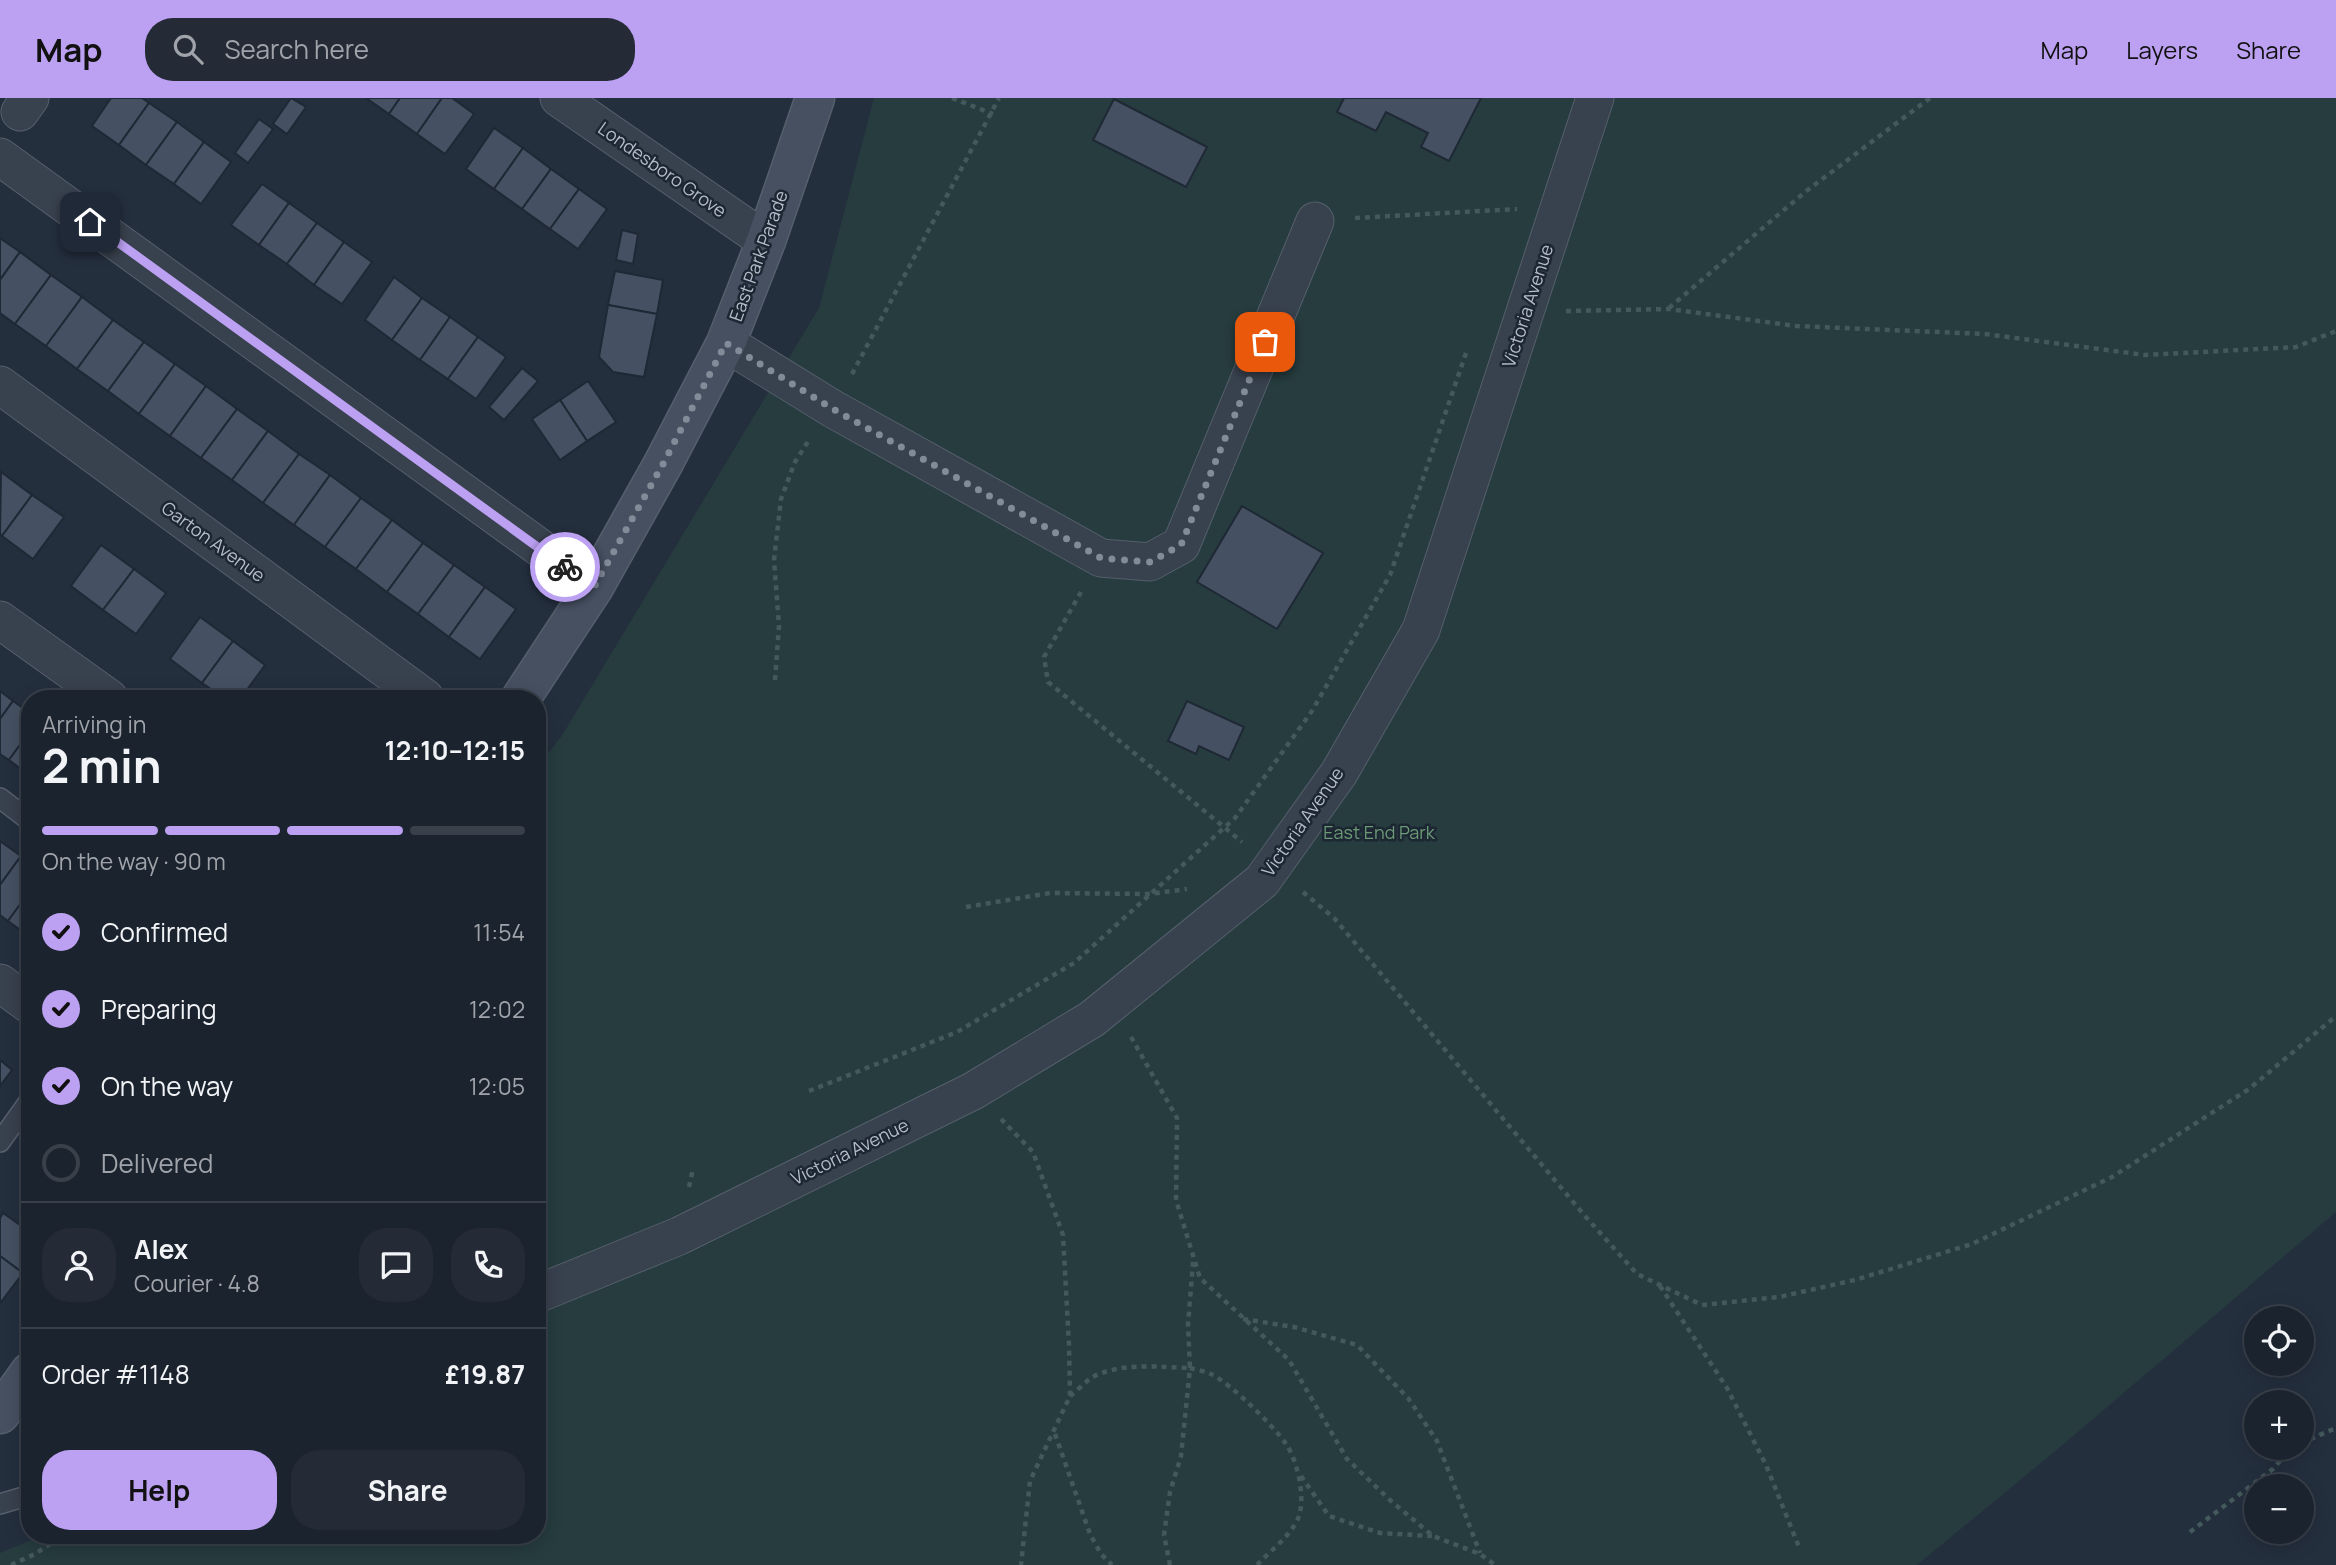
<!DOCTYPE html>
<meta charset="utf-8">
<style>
body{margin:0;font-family:Manrope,sans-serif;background:#242b36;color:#f1f3f6;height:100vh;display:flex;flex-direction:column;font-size:26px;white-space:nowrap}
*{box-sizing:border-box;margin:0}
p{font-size:23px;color:#a0a4aa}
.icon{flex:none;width:38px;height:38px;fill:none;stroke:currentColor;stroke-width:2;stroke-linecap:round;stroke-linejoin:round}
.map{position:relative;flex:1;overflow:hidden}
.sheet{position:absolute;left:21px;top:592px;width:525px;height:854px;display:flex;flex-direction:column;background:#1b232e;border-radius:28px;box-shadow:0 4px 18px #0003,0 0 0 2px #39404a}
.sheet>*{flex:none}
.buttons{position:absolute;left:2244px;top:1208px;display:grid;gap:14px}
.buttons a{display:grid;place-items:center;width:70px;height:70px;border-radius:50%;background:#1b232e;box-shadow:0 4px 18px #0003,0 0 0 2px #39404a;font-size:35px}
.pin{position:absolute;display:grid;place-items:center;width:60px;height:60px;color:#fff;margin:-30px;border-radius:14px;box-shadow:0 4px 10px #0006}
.courier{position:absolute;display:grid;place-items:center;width:70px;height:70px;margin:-35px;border:5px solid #bca0f2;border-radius:50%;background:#fff;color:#222;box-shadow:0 2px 9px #0007}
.headline em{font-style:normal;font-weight:700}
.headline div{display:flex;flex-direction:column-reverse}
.headline{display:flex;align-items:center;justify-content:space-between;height:119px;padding:0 21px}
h1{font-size:46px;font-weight:700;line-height:52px}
.bar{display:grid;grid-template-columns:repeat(4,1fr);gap:10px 7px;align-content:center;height:84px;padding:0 21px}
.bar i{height:9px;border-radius:5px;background:#39404a}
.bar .selected{background:#bca0f2}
.bar p{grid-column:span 4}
.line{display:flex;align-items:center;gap:18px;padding:0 21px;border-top:2px solid #39404a}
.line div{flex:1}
.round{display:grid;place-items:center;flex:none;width:74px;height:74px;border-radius:28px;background:#242b36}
ol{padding:0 21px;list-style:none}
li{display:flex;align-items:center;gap:21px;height:77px}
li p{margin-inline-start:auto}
li .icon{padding:7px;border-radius:50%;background:#bca0f2;color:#111;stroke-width:4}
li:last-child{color:#a0a4aa}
li i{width:38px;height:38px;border:4px solid #39404a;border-radius:50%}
.action{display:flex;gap:14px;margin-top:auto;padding:14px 21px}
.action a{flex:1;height:80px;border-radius:28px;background:#bca0f2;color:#111;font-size:28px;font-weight:700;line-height:80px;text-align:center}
.action a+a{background:#242b36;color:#f1f3f6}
header{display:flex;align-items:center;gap:42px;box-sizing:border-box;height:98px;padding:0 35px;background:#bca0f2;color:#111}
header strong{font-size:33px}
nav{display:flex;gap:38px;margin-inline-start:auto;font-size:24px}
.search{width:490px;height:63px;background:#242b36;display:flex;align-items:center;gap:18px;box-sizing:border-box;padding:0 24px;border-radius:28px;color:#a0a4aa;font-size:26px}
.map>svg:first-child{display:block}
.green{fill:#263c3f}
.building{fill:#455162;stroke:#1f2835;stroke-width:2}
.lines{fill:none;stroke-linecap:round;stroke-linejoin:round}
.lane-casing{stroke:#565f6c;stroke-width:22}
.street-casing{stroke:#565f6c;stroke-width:39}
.secondary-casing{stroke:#565f6c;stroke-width:41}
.path{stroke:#44595c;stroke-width:4.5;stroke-dasharray:5 5;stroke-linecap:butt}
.lane{stroke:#38414e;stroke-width:19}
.street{stroke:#38414e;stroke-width:37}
.secondary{stroke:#465061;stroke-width:38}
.done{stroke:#828b98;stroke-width:7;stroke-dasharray:0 12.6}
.route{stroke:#bca0f2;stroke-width:9}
.labels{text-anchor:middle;stroke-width:5;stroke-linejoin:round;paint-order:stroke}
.street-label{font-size:18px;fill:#b4bcc9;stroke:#1d2633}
.park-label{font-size:18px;fill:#6b9a76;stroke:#1d2633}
</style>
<header>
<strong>Map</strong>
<div class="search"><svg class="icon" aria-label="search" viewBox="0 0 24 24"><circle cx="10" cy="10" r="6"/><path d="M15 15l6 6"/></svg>Search here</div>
<nav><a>Map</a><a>Layers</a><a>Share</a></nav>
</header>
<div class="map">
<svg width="2336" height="1467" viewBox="0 0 2336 1467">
<rect width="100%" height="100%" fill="#242f3e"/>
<!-- green -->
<polygon class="green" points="874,0 2336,0 2336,1114 2059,1350 1917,1467 0,1467 0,1455 44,1437 537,1437 537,670 563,636 819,210"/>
<!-- building -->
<g class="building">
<polygon points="111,0 142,0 149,5 119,47 92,28"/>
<polygon points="291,0 306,9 287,36 273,26"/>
<polygon points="366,0 400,0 389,16"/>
<polygon points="400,0 442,0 417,36 389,16"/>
<polygon points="442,0 452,0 474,16 445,56 417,36"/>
<polygon points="1344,0 1481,0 1449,63 1421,49 1428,35 1386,14 1376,33 1337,14"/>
<polygon points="1114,1 1207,49 1186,89 1093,42"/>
<polygon points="149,5 177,24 146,67 119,47"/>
<polygon points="259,21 273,31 248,65 235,55"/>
<polygon points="177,24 204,44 174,86 146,67"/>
<polygon points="494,30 523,50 494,91 466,71"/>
<polygon points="204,44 231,64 201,106 174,86"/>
<polygon points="523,50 551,71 522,111 494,91"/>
<polygon points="551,71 579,91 550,131 522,111"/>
<polygon points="262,86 289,105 259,147 231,127"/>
<polygon points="579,91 607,111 578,151 550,131"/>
<polygon points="289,105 317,125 287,166 259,147"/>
<polygon points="317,125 344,144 314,187 287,166"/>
<polygon points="622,132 638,136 633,166 616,162"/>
<polygon points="0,140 20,154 0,182"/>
<polygon points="344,144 372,164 342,206 314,187"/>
<polygon points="20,154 51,177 15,226 0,215 0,182"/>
<polygon points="615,173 663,182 657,216 608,207"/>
<polygon points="51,177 82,199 46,248 15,226"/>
<polygon points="394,179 422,200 392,242 365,222"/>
<polygon points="82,199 113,222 77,271 46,248"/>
<polygon points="422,200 450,219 420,262 392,242"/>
<polygon points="608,207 657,216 644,279 613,274 599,259"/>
<polygon points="450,219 478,239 448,281 420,262"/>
<polygon points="113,222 144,244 108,293 77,271"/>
<polygon points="478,239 506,259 476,301 448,281"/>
<polygon points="144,244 175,266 139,316 108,293"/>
<polygon points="175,266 206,288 170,338 139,316"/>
<polygon points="522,270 538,283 504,322 489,309"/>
<polygon points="588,283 616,324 587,343 560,302"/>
<polygon points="206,288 237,311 201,360 170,338"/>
<polygon points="560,302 587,343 560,362 532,321"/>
<polygon points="237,311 268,333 232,382 201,360"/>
<polygon points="268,333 299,356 263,405 232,382"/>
<polygon points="299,356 330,377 294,427 263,405"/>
<polygon points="1,374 32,397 2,438 0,436"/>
<polygon points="330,377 361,400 325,449 294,427"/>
<polygon points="32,397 64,419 33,461 2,438"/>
<polygon points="361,400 392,422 356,471 325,449"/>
<polygon points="1242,408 1323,455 1277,531 1197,484"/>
<polygon points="392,422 423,445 387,494 356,471"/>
<polygon points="423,445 454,467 418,516 387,494"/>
<polygon points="101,447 134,471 103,512 71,488"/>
<polygon points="454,467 485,489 449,539 418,516"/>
<polygon points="134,471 166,495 136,536 103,512"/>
<polygon points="485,489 516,511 480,561 449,539"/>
<polygon points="200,519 233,543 202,585 170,561"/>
<polygon points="233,543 265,567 241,600 224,600 202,585"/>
<polygon points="0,593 13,603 0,621"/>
<polygon points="13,603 30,615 30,633 9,662 0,656 0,621"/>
<polygon points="1187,603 1244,629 1229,662 1199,648 1196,656 1168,643"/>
<polygon points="30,633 30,678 9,662"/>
<polygon points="0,743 21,758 0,787"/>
<polygon points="21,758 30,764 30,793 8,823 0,817 0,787"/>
<polygon points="30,793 30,839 8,823"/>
<polygon points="0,962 12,972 0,988"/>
<polygon points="3,1115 30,1134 30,1165 23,1175 0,1158 0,1120"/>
<polygon points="0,1158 23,1175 1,1204 0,1203"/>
</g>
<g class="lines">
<!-- lane casing -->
<g class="lane-casing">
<g id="lane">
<polyline points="0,700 30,723"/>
<polyline points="0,1044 30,1002"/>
<polyline points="0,1406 30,1397"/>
</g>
</g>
<!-- street casing -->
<g class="street-casing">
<g id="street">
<polyline points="559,0 766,143"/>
<polyline points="20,14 30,0"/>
<polyline points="0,59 594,489"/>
<polyline points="726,245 833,311 1101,460 1150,464 1181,447 1315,123"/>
<polyline points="0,287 425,600"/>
<polyline points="0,522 109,600"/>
<polyline points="0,885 30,907"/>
<polyline points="537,1196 679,1138 973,993 1092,921 1262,783 1339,675 1421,532 1595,0"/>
</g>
</g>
<!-- secondary casing -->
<g class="secondary-casing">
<g id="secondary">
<polyline points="521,600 594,489 663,366 726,245 766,143 815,0"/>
<polyline points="0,1316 30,1274"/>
</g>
</g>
<!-- path -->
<g class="path">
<polyline points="952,0 993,16"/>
<polyline points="1355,120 1517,111"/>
<polyline points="1669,210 1805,94 1930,0"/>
<polyline points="1566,213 1669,211 1796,228 1985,236 2145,257 2296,249 2336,233"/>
<polyline points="852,276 999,0"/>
<polyline points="1081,494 1044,559 1048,584 1242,744"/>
<polyline points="775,582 779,528 774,462 781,401 795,364 809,342"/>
<polyline points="1303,794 1334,820 1585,1118 1637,1176 1702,1207 1779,1199 1855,1182 1972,1146 2112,1079 2249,991 2336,918"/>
<polyline points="966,809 1050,795 1150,796 1187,791"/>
<polyline points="1131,939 1177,1020 1176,1102 1200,1180 1289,1262 1347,1361 1391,1403 1433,1438 1480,1456 1495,1467"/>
<polyline points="809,993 957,934 1074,865 1235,720 1312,613 1390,477 1466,255"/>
<polyline points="1001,1021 1033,1054 1063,1137 1069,1247 1070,1298 1030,1383 1021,1467"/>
<polyline points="689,1089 693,1071"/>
<polyline points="1660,1188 1727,1290 1766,1367 1799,1449"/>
<polyline points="1243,1221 1294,1229 1357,1247 1408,1300 1437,1343 1480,1455"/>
<path d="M1070,1298C1077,1293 1084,1285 1091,1280C1118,1264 1160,1269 1190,1270L1188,1227L1193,1164"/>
<polyline points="1055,1336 1090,1436 1101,1456 1112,1467"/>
<polyline points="2301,1345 2336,1330"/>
<polyline points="1301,1378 1329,1418 1380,1435 1432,1438"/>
<polyline points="2190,1434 2273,1371 2292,1349"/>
<polyline points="11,1467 35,1456 63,1437"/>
<path d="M1170,1467L1164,1437L1170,1394L1181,1358L1190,1270C1197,1272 1205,1273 1211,1276C1231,1286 1272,1326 1286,1346C1298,1363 1307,1404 1297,1423C1287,1441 1270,1453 1257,1467"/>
</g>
<!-- lane -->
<use href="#lane" class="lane"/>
<!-- street -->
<use href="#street" class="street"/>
<!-- secondary -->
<use href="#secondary" class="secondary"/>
</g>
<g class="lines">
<!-- done -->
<polyline class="done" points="565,469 594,489 663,366 726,245 833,311 1101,460 1150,464 1181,447 1265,244"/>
<!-- route -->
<polyline class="route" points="90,124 565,469"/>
</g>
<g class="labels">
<!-- street labels -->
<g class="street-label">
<text transform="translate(662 72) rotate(35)" y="6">Londesboro Grove</text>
<text transform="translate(759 158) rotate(-70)" y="6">East Park Parade</text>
<text transform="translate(1528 208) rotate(-72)" y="6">Victoria Avenue</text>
<text transform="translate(213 444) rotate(36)" y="6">Garton Avenue</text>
<text transform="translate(1303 724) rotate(-55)" y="6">Victoria Avenue</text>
<text transform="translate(850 1054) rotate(-26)" y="6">Victoria Avenue</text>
</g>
<!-- park labels -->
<g class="park-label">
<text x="1379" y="741">East End Park</text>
</g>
</g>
</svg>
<div class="buttons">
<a><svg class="icon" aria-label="locate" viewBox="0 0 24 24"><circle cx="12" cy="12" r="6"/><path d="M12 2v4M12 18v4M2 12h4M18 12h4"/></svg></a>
<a>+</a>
<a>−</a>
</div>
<div class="pin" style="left:1265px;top:244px;background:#ea580c"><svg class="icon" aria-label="bag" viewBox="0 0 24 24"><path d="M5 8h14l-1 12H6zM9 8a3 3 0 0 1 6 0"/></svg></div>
<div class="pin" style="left:90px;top:124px;background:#1f2937"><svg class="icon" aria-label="home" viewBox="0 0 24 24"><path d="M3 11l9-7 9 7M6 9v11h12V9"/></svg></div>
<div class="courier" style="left:565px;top:469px"><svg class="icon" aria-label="bike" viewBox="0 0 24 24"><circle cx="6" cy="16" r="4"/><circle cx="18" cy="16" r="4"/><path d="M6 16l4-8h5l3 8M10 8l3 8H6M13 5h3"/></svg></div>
<section class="sheet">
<div class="headline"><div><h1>2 min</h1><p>Arriving in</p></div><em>12:10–12:15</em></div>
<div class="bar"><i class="selected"></i><i class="selected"></i><i class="selected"></i><i></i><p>On the way · 90 m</p></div>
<ol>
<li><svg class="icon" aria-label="check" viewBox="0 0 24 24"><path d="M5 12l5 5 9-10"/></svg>Confirmed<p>11:54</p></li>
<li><svg class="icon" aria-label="check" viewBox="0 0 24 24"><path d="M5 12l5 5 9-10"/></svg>Preparing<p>12:02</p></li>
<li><svg class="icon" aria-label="check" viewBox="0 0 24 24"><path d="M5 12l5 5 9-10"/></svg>On the way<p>12:05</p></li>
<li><i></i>Delivered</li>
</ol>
<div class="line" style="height:126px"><a class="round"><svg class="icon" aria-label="person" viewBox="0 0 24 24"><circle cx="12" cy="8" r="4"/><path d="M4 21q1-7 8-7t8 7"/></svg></a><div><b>Alex</b><p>Courier · 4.8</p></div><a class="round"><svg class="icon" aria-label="chat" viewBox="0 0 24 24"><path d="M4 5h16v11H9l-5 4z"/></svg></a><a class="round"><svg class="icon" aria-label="phone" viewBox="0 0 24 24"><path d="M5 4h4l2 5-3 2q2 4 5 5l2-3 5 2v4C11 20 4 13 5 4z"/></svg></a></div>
<div class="line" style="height:91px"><div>Order #1148</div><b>£19.87</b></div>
<div class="action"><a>Help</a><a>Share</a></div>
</section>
</div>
